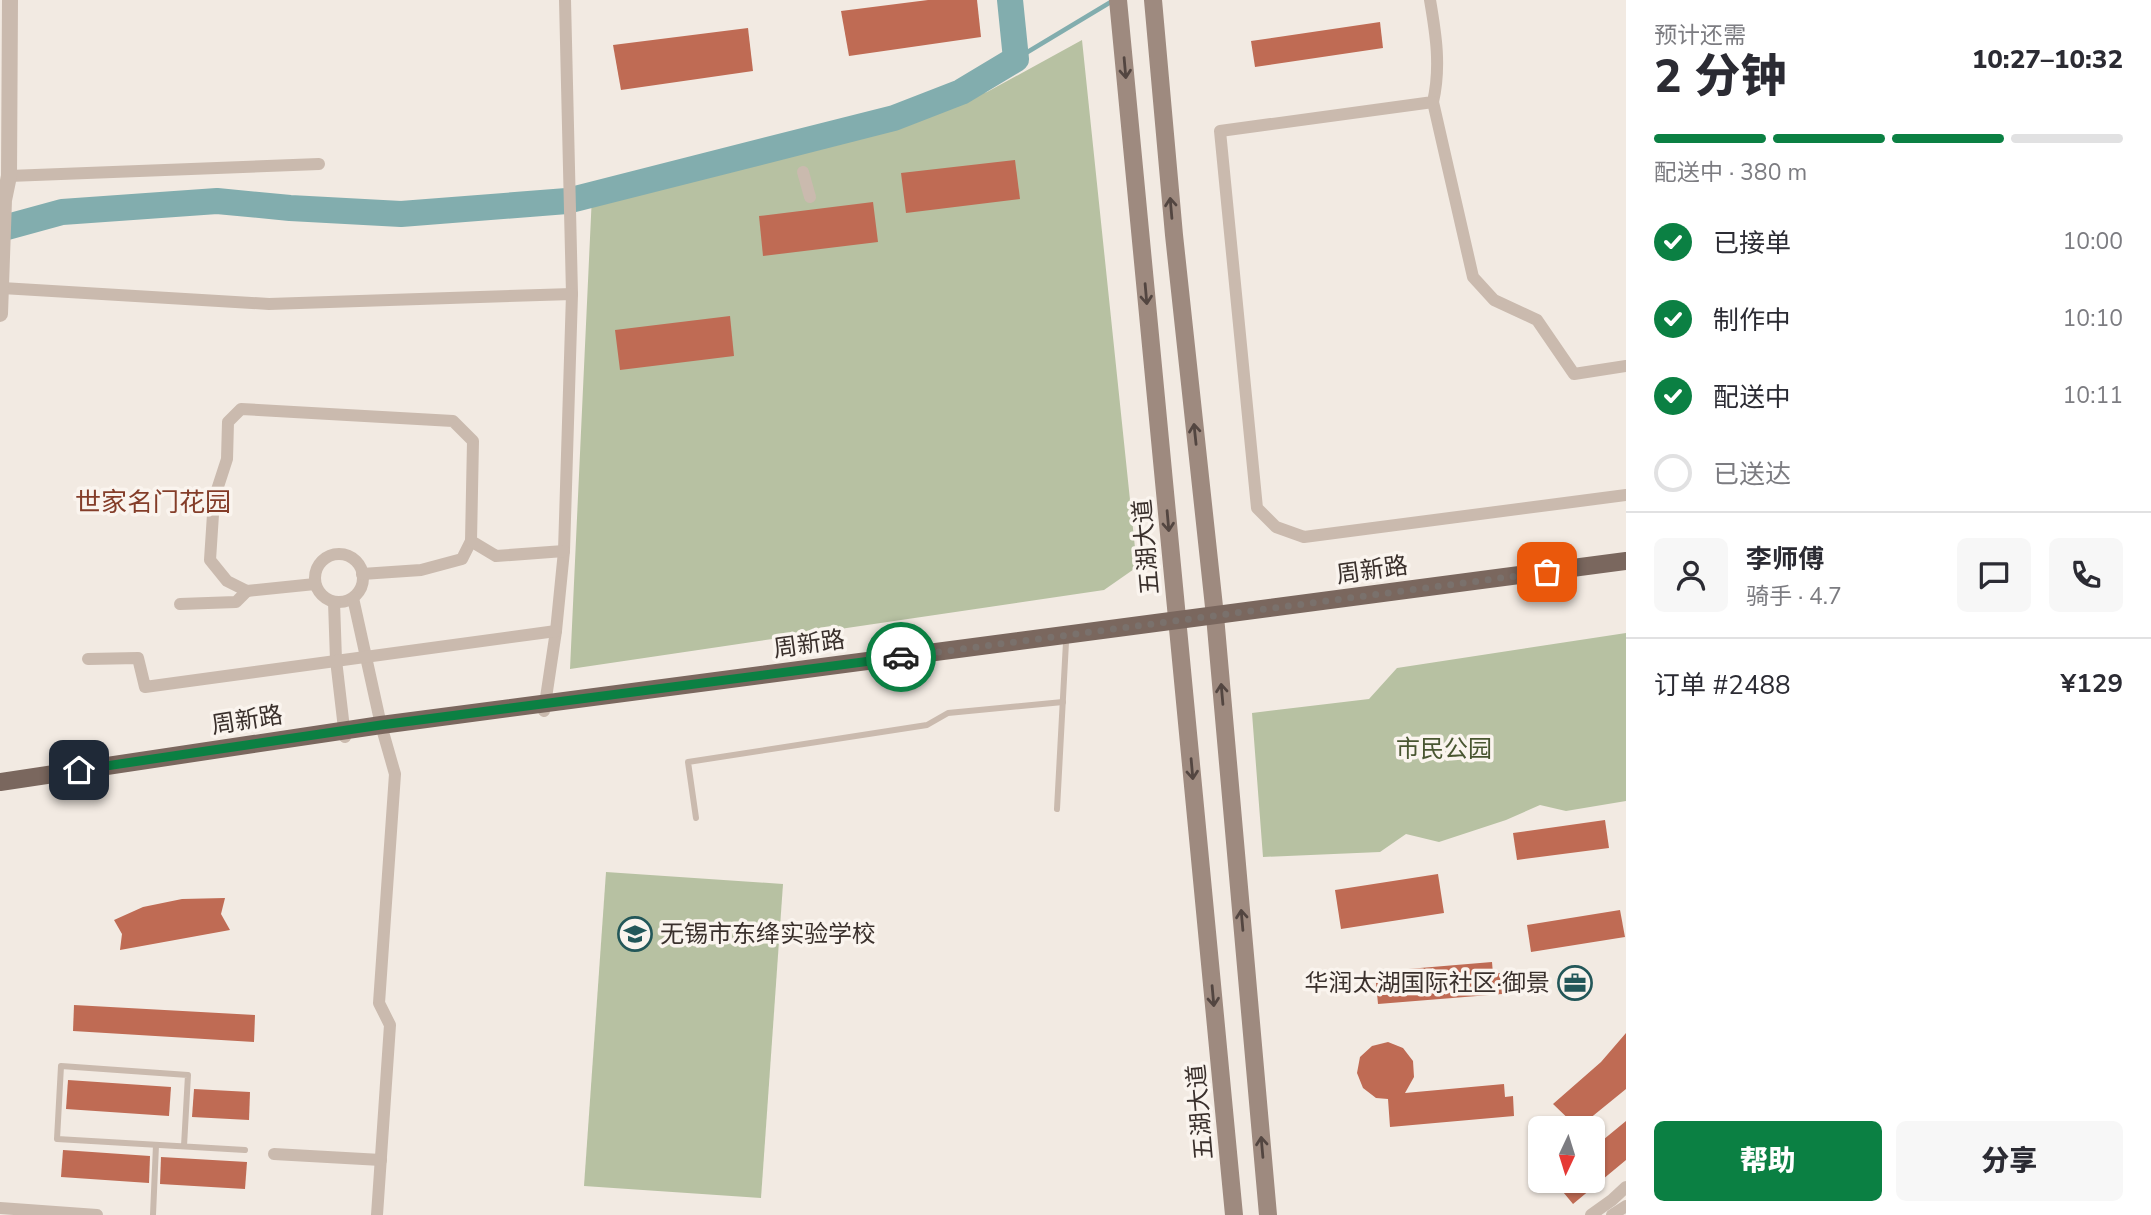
<!DOCTYPE html>
<html lang="zh">
<meta charset="utf-8">
<style>
body{margin:0;font-family:"Nunito Sans","Noto Sans SC",sans-serif;background:#f7f7f7;color:#2b2b33;height:100vh;display:flex;flex-direction:column;font-size:26px;white-space:nowrap}
*{box-sizing:border-box;margin:0}
p{font-size:23px;color:#7c7c81}
.icon{flex:none;width:38px;height:38px;fill:none;stroke:currentColor;stroke-width:2;stroke-linecap:round;stroke-linejoin:round}
.map{position:relative;flex:1;overflow:hidden}
.sheet{display:flex;flex-direction:column;background:#fff;width:525px}
.sheet>*{flex:none}
.needle{width:46px;rotate:184deg}
.tools{position:absolute;left:1528px;top:1116px;display:grid;gap:14px}
.tools a{display:grid;place-items:center;width:77px;height:77px;border-radius:10px;background:#fff;box-shadow:0 2px 5px #0004;font-size:35px}
.pin{position:absolute;display:grid;place-items:center;width:60px;height:60px;color:#fff;margin:-30px;border-radius:14px;box-shadow:0 4px 10px #0006}
.courier{position:absolute;display:grid;place-items:center;width:70px;height:70px;margin:-35px;border:5px solid #0b8043;border-radius:50%;background:#fff;color:#222;box-shadow:0 2px 9px #0007}
.summary em{font-style:normal;font-weight:800}
.summary div{display:flex;flex-direction:column-reverse}
.summary{display:flex;align-items:center;justify-content:space-between;height:119px;padding:0 28px}
h1{font-size:46px;font-weight:800;line-height:52px}
.bar{display:grid;grid-template-columns:repeat(4,1fr);gap:10px 7px;align-content:center;height:84px;padding:0 28px}
.bar i{height:9px;border-radius:5px;background:#e1e1e2}
.bar .active{background:#0b8043}
.bar p{grid-column:span 4}
.line{display:flex;align-items:center;gap:18px;padding:0 28px;border-top:2px solid #e1e1e2}
.line div{flex:1}
.round{display:grid;place-items:center;flex:none;width:74px;height:74px;border-radius:10px;background:#f7f7f7}
ol{padding:0 28px;list-style:none}
li{display:flex;align-items:center;gap:21px;height:77px}
li p{margin-inline-start:auto}
li .icon{padding:7px;border-radius:50%;background:#0b8043;color:#fff;stroke-width:4}
li:last-child{color:#7c7c81}
li i{width:38px;height:38px;border:4px solid #e1e1e2;border-radius:50%}
.button{display:flex;gap:14px;margin-top:auto;padding:14px 28px}
.button a{flex:1;height:80px;border-radius:10px;background:#0b8043;color:#fff;font-size:28px;font-weight:800;line-height:80px;text-align:center}
.button a+a{background:#f7f7f7;color:#2b2b33}
main{display:flex;flex:1;min-height:0}
.map>svg:first-child{display:block}
.green{fill:#b7c1a2}
.lines{fill:none;stroke-linecap:round;stroke-linejoin:round}
.stream{stroke:#82adae;stroke-width:4.5}
.river{stroke:#82adae;stroke-width:26}
.building{fill:#bf6b54}
.service{stroke:#cabaae;stroke-width:6}
.minor{stroke:#cabaae;stroke-width:12}
.tertiary{stroke:#cabaae;stroke-width:16}
.secondary{stroke:#9e8a7f;stroke-width:18}
.primary{stroke:#7a675e;stroke-width:18}
.oneway{stroke:#534641}
.done{stroke:#7a716c;stroke-width:7;stroke-dasharray:0 12.6}
.route{stroke:#0b8043;stroke-width:9}
.labels{text-anchor:middle;stroke-width:7;stroke-linejoin:round;paint-order:stroke}
.street-label{font-size:24px;fill:#3a302c;stroke:#faf4ee}
.park-label{font-size:24px;fill:#495631;stroke:#faf4ee}
.poi-label{font-size:24px;fill:#3a302c;stroke:#faf4ee;text-anchor:start}
.neighbourhood-label{font-size:26px;fill:#843d29;stroke:#faf4ee}
</style>
<main>
<div class="map">
<svg width="1626" height="1215" viewBox="0 0 1626 1215">
<rect width="100%" height="100%" fill="#f2eae2"/>
<!-- green -->
<g class="green">
<polygon points="1082,40 1137,567 1104,590 570,669 592,195 987,92"/>
<polygon points="1626,633 1626,801 1566,811 1540,805 1506,820 1439,842 1406,834 1380,852 1263,857 1252,713 1369,699 1397,668"/>
<polygon points="606,872 783,884 761,1198 584,1186"/>
</g>
<g class="lines">
<!-- stream -->
<polyline class="stream" points="1016,59 1114,0"/>
<!-- river -->
<polyline class="river" points="0,229 62,212 217,201 290,208 401,214 567,201 894,118 961,92 1016,59 1010,0"/>
</g>
<!-- building -->
<g class="building">
<polygon points="928,0 977,0 981,37 849,56 841,11"/>
<polygon points="1380,22 1383,48 1255,67 1251,41"/>
<polygon points="748,28 753,71 621,90 613,45"/>
<polygon points="1015,160 1020,199 906,213 901,173"/>
<polygon points="873,202 878,242 763,256 759,216"/>
<polygon points="730,316 734,356 620,370 615,330"/>
<polygon points="1605,820 1609,848 1517,860 1513,833"/>
<polygon points="1438,874 1444,913 1341,929 1335,890"/>
<polygon points="225,898 221,914 230,930 120,950 122,934 114,920 143,907 182,899"/>
<polygon points="1620,910 1625,937 1531,952 1527,925"/>
<polygon points="1492,962 1493,974 1500,973 1502,994 1378,1004 1376,983 1397,981 1396,970"/>
<polygon points="74,1005 255,1015 254,1042 73,1031"/>
<polygon points="1626,1033 1626,1089 1578,1128 1553,1104 1601,1062"/>
<polygon points="1388,1042 1403,1048 1413,1061 1414,1077 1405,1093 1504,1084 1505,1097 1513,1096 1514,1116 1390,1127 1388,1099 1376,1098 1363,1088 1357,1073 1360,1057 1372,1046"/>
<polygon points="68,1080 171,1087 169,1116 66,1109"/>
<polygon points="194,1089 250,1092 249,1120 192,1117"/>
<polygon points="1626,1121 1626,1160 1573,1204 1554,1181 1592,1181 1592,1149"/>
<polygon points="63,1150 150,1156 149,1183 61,1177"/>
<polygon points="161,1157 247,1162 245,1189 160,1184"/>
</g>
<g class="lines">
<!-- service -->
<g class="service">
<polyline points="1057,809 1066,642"/>
<polyline points="696,818 688,762 927,725 948,713 1063,702"/>
<polyline points="184,1146 188,1075 61,1066 57,1139 245,1150"/>
<polyline points="153,1215 156,1145"/>
</g>
<!-- minor -->
<g class="minor">
<polyline points="565,0 572,294"/>
<path d="M1430,0C1436,35 1441,67 1433,102L1220,131L1257,508L1276,527L1304,537L1626,495"/>
<polyline points="1433,102 1473,277 1494,300 1537,320 1574,374 1626,366"/>
<polyline points="803,172 810,197"/>
<polyline points="9,176 319,164"/>
<polyline points="2,288 269,304 572,294 564,551 556,631 544,711"/>
<circle cx="339" cy="578" r="24"/>
<polyline points="362,574 421,570 462,559 471,541"/>
<polyline points="315,584 247,591 227,581 210,560 214,499 227,459 228,422 241,409 453,421 473,441 471,541 496,556 564,551"/>
<polyline points="353,598 381,725 395,774 379,1003 390,1025 377,1215"/>
<polyline points="334,602 336,660 345,737"/>
<polyline points="180,604 236,602 247,591"/>
<polyline points="88,659 138,658 145,687 556,631"/>
<polyline points="274,1154 381,1160"/>
<polyline points="0,1208 97,1215"/>
<polyline points="1591,1215 1612,1200 1626,1187"/>
<polyline points="1612,1215 1626,1206"/>
</g>
<!-- tertiary -->
<polyline class="tertiary" points="0,314 4,200 9,176 10,0"/>
<!-- secondary -->
<g class="secondary">
<polyline points="1118,0 1234,1215"/>
<polyline points="1153,0 1174,235 1215,616 1268,1215"/>
</g>
<!-- primary -->
<polyline class="primary" points="0,782 381,725 1626,561"/>
</g>
<!-- one-way arrows -->
<defs><path id="oneway-shaft" d="M-6 0H5M1.5-3L5.5 0L1.5 3" fill="none" stroke-width="1.6" stroke-linecap="round" stroke-linejoin="round" transform="scale(1.75)"/></defs>
<g class="oneway">
<use href="#oneway-shaft" transform="translate(1125 68) rotate(85)"/>
<use href="#oneway-shaft" transform="translate(1171 208) rotate(-95)"/>
<use href="#oneway-shaft" transform="translate(1146 294) rotate(85)"/>
<use href="#oneway-shaft" transform="translate(1195 434) rotate(-96)"/>
<use href="#oneway-shaft" transform="translate(1168 521) rotate(85)"/>
<use href="#oneway-shaft" transform="translate(1222 694) rotate(-95)"/>
<use href="#oneway-shaft" transform="translate(1192 769) rotate(85)"/>
<use href="#oneway-shaft" transform="translate(1242 920) rotate(-95)"/>
<use href="#oneway-shaft" transform="translate(1213 996) rotate(85)"/>
<use href="#oneway-shaft" transform="translate(1262 1147) rotate(-95)"/>
</g>
<g class="lines">
<!-- done -->
<polyline class="done" points="901,657 1547,572"/>
<!-- route -->
<polyline class="route" points="79,770 381,725 901,657"/>
</g>
<!-- icons -->
<defs>
<g id="school-ring" transform="scale(1.75)"><circle r="9.5" fill="#faf4ee" stroke="#235759" stroke-width="1.5"/><path d="M0-5L7-2L0 1L-7-2ZM-4 1L0 2.5L4 1V4Q0 6-4 4Z" fill="#235759"/></g>
<g id="office-ring" transform="scale(1.75)"><circle r="9.5" fill="#faf4ee" stroke="#235759" stroke-width="1.5"/><path d="M-6-3h4V-5.5h4V-3h4V5H-6ZM-1-4.5V-3h2v-1.5ZM-6 0V1H6V0Z" fill="#235759"/></g>
</defs>
<g fill-rule="evenodd">
<use href="#school-ring" x="635" y="934"/>
<use href="#office-ring" x="1575" y="983"/>
</g>
<g class="labels">
<!-- street labels -->
<g class="street-label">
<text transform="translate(1146 547) rotate(-95)" y="8">五湖大道</text>
<text transform="translate(1372 570) rotate(-8)" y="8">周新路</text>
<text transform="translate(809 644) rotate(-8)" y="8">周新路</text>
<text transform="translate(247 720) rotate(-9)" y="8">周新路</text>
<text transform="translate(1200 1112) rotate(-95)" y="8">五湖大道</text>
</g>
<!-- park labels -->
<g class="park-label">
<text x="1444" y="757">市民公园</text>
</g>
<!-- poi labels -->
<g class="poi-label">
<text x="660" y="942">无锡市东绛实验学校</text>
<text x="1550" y="991" text-anchor="end">华润太湖国际社区·御景</text>
</g>
<!-- neighbourhood labels -->
<g class="neighbourhood-label">
<text x="153" y="511">世家名门花园</text>
</g>
</g>
</svg>
<div class="tools">
<a><svg class="needle" viewBox="-14 -14 28 28"><path d="M0-13l5 13h-10z" fill="#e53935"/><path d="M0 13l5-13h-10z" fill="#7c7c81"/></svg></a>
</div>
<div class="pin" style="left:1547px;top:572px;background:#ea580c"><svg class="icon" aria-label="bag" viewBox="0 0 24 24"><path d="M5 8h14l-1 12H6zM9 8a3 3 0 0 1 6 0"/></svg></div>
<div class="pin" style="left:79px;top:770px;background:#1f2937"><svg class="icon" aria-label="home" viewBox="0 0 24 24"><path d="M3 11l9-7 9 7M6 9v11h12V9"/></svg></div>
<div class="courier" style="left:901px;top:657px"><svg class="icon" aria-label="car" viewBox="0 0 24 24"><path d="M5 17H2v-5l4-1 3-4h7l3 4 3 1v5h-3M9 17h6M6 11h13"/><circle cx="7" cy="17" r="2"/><circle cx="17" cy="17" r="2"/></svg></div>
</div>
<section class="sheet">
<div class="summary"><div><h1>2 分钟</h1><p>预计还需</p></div><em>10:27–10:32</em></div>
<div class="bar"><i class="active"></i><i class="active"></i><i class="active"></i><i></i><p>配送中 · 380 m</p></div>
<ol>
<li><svg class="icon" aria-label="check" viewBox="0 0 24 24"><path d="M5 12l5 5 9-10"/></svg>已接单<p>10:00</p></li>
<li><svg class="icon" aria-label="check" viewBox="0 0 24 24"><path d="M5 12l5 5 9-10"/></svg>制作中<p>10:10</p></li>
<li><svg class="icon" aria-label="check" viewBox="0 0 24 24"><path d="M5 12l5 5 9-10"/></svg>配送中<p>10:11</p></li>
<li><i></i>已送达</li>
</ol>
<div class="line" style="height:126px"><a class="round"><svg class="icon" aria-label="person" viewBox="0 0 24 24"><circle cx="12" cy="8" r="4"/><path d="M4 21q1-7 8-7t8 7"/></svg></a><div><b>李师傅</b><p>骑手 · 4.7</p></div><a class="round"><svg class="icon" aria-label="chat" viewBox="0 0 24 24"><path d="M4 5h16v11H9l-5 4z"/></svg></a><a class="round"><svg class="icon" aria-label="phone" viewBox="0 0 24 24"><path d="M5 4h4l2 5-3 2q2 4 5 5l2-3 5 2v4C11 20 4 13 5 4z"/></svg></a></div>
<div class="line" style="height:91px"><div>订单 #2488</div><b>¥129</b></div>
<div class="button"><a>帮助</a><a>分享</a></div>
</section>
</main>
